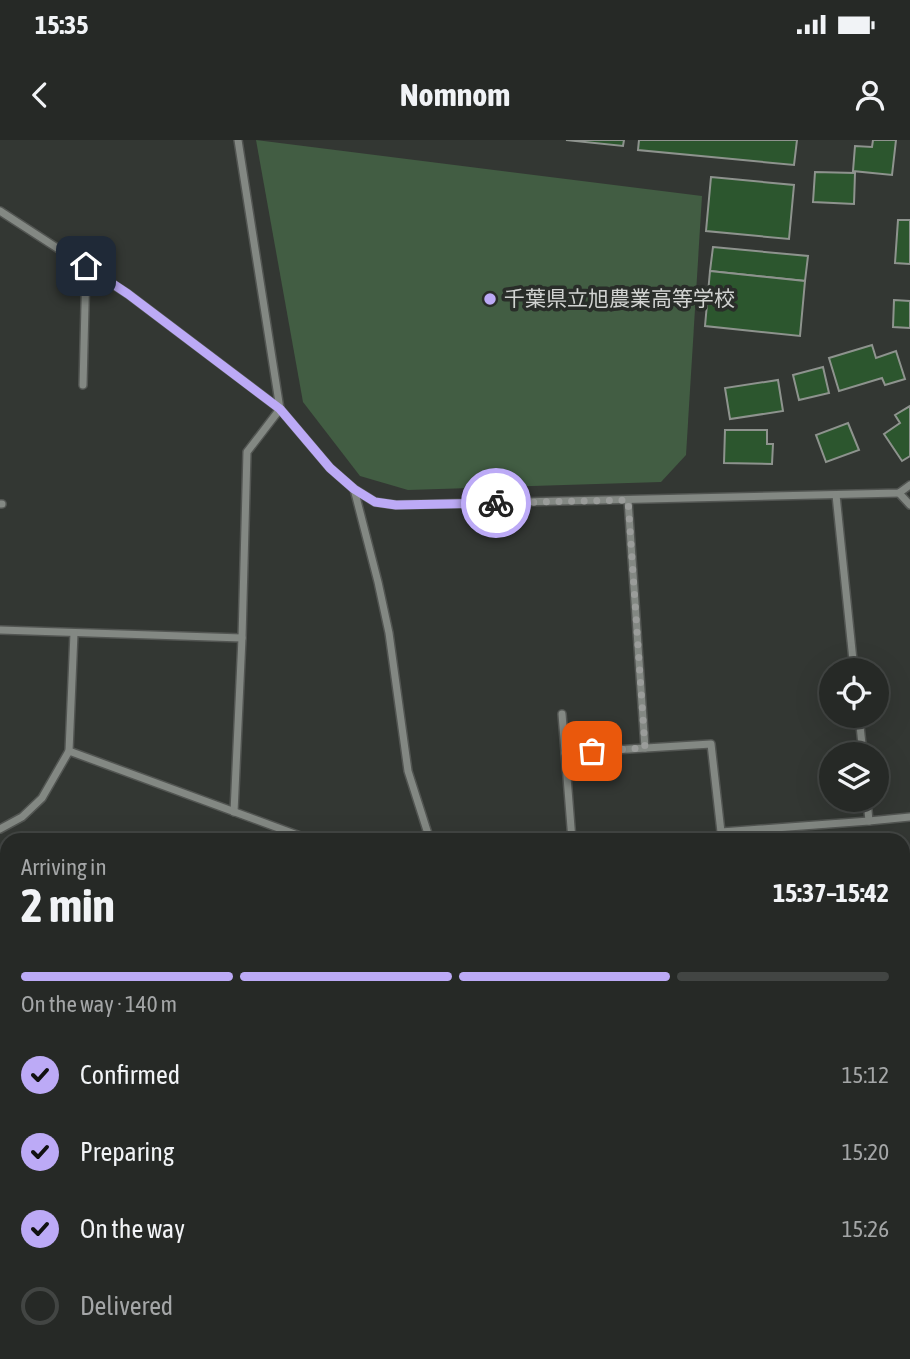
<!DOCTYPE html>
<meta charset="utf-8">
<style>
body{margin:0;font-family:"Asap Condensed","Noto Sans JP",sans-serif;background:#2e312e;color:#f1f3f6;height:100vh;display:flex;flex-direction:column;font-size:26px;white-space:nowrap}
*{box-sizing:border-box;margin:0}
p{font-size:23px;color:#a4a6a7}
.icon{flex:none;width:38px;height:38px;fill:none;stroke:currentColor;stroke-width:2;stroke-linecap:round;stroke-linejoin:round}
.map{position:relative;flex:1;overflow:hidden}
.sheet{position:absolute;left:0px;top:693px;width:910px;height:527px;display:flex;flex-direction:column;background:#262926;border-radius:21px 21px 0 0;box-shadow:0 7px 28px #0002,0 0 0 2px #424543}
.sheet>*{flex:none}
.controls{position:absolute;left:819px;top:518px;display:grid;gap:14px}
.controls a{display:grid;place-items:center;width:70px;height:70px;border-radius:50%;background:#262926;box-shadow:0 7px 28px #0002,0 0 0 2px #424543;font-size:35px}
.pin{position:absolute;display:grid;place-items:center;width:60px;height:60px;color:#fff;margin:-30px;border-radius:14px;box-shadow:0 4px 10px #0006}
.courier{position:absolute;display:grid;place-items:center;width:70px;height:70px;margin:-35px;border:5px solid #bcaaf6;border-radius:50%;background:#fff;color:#222;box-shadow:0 2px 9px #0007}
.head em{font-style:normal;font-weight:700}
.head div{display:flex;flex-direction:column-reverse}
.head{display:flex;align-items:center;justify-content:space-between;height:119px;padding:0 21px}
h1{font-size:46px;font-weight:700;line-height:52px}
.bar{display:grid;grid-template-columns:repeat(4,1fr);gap:10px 7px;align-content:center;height:84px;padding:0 21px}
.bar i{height:9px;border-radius:5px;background:#424543}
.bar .selected{background:#bcaaf6}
.bar p{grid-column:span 4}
ol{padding:0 21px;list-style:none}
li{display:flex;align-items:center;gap:21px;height:77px}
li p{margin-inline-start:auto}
li .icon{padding:7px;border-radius:50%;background:#bcaaf6;color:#111;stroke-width:4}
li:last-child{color:#a4a6a7}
li i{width:38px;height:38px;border:4px solid #424543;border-radius:50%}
.status{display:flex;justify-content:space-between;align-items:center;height:49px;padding:0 35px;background:#262926;direction:ltr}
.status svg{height:19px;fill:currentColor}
header{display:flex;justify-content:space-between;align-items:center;height:91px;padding:0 21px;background:#262926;font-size:32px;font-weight:700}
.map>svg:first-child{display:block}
.pitch{fill:#425d43}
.building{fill:#2c562e;stroke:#8e938e;stroke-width:2}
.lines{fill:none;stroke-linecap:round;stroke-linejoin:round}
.minor-casing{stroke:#525552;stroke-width:10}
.minor{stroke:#838883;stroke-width:7}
.done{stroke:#9a9c9a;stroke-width:7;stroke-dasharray:0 12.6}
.route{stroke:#bcaaf6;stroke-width:9}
.poi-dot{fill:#bcaaf6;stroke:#292d29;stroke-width:2.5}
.labels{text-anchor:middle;stroke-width:7;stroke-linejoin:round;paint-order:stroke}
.poi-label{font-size:21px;fill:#d1d3d1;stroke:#292d29;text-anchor:start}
</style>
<div class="status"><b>15:35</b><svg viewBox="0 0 49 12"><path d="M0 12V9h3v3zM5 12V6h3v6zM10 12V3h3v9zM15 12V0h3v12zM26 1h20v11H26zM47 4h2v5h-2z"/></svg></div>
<header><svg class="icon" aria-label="back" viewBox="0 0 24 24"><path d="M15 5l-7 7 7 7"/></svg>Nomnom<svg class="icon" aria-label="person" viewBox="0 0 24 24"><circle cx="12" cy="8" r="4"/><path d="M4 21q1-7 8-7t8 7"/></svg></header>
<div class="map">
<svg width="910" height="1219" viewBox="0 0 910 1219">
<rect width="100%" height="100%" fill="#333733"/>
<!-- pitch -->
<polygon class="pitch" points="256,0 702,56 686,315 661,342 408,350 360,336 303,262"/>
<!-- building -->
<g class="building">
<polygon points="566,0 624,0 623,6"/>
<polygon points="639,0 797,0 794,25 638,10"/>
<polygon points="873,0 896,0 892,35 853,31 855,6 872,7"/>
<polygon points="815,32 855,33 854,64 813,62"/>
<polygon points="711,37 794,45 789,99 706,91"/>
<polygon points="898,80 910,80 910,124 895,123"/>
<polygon points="713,107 808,116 805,141 710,131"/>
<polygon points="710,131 805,141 800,196 705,186"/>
<polygon points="894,160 910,161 910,188 893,187"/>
<polygon points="872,205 876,218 896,211 905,239 885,245 882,238 839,251 829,218"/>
<polygon points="823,227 829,253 799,260 793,235"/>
<polygon points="778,240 783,271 730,279 725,248"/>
<polygon points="910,266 910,316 902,321 884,294 900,283 895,275"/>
<polygon points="848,283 859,310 826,322 816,295"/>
<polygon points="725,290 767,290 767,304 773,304 772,324 724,323"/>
</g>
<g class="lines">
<!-- minor casing -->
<g class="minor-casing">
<g id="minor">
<polyline points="0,71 128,154 280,269 330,328 354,349 375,362 396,365 899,353 910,345"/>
<polyline points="83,245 86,126"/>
<polyline points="354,349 378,442 389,493 408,631 430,700"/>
<polyline points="899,353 910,365"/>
<polyline points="836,355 854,530"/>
<polyline points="628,360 645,608"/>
<polyline points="0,364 2,364"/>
<polyline points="0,490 242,498"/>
<polyline points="562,574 572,700"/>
<polyline points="859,576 863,614"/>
<polyline points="69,611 74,493"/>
<polyline points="565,613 711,604 721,692 869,681"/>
<polyline points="867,660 869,681 910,677"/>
<polyline points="234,672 242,498 247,312 280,269 238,0"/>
<polyline points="0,689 22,677 42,658 69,611 311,700"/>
<polyline points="0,787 7,797"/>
<polyline points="903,812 910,811"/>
<polyline points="0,844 7,871"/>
<polyline points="0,921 7,919"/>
<polyline points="903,993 910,992"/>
<polyline points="0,1053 7,1051"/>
<polyline points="0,1189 7,1187"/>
<polyline points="72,1213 72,1219"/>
<polyline points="660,1213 663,1219"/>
<polyline points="804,1213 805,1219"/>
</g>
</g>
<!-- minor -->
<use href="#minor" class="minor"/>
</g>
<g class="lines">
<!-- done -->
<polyline class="done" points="496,363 628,360 645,608 592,611"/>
<!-- route -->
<polyline class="route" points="86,126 128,154 280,269 330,328 354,349 375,362 396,365 496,363"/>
</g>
<!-- markers -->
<circle class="poi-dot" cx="490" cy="159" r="7"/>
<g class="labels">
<!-- poi labels -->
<g class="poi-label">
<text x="504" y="166">千葉県立旭農業高等学校</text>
</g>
</g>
</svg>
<div class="controls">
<a><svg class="icon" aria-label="locate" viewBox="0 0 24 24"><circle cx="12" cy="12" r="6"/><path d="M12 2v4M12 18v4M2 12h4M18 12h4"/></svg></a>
<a><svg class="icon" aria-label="layers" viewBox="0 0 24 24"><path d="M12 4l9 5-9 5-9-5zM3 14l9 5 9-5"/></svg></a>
</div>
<div class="pin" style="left:592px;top:611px;background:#ea580c"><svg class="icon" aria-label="bag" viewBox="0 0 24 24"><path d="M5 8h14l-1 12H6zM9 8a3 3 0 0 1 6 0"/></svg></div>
<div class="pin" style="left:86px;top:126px;background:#1f2937"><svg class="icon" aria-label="home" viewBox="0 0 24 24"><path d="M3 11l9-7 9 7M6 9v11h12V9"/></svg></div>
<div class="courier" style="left:496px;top:363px"><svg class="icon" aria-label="bike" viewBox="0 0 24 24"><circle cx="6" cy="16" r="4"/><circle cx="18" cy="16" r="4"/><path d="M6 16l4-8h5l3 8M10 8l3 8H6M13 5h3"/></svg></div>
<section class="sheet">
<div class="head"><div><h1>2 min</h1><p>Arriving in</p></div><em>15:37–15:42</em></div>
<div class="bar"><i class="selected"></i><i class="selected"></i><i class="selected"></i><i></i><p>On the way · 140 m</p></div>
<ol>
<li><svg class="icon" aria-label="check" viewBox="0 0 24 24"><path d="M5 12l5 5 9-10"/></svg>Confirmed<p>15:12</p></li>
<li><svg class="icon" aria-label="check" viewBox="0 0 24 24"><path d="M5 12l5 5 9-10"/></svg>Preparing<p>15:20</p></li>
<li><svg class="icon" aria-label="check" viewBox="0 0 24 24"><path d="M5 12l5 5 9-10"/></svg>On the way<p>15:26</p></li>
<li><i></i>Delivered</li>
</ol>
</section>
</div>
